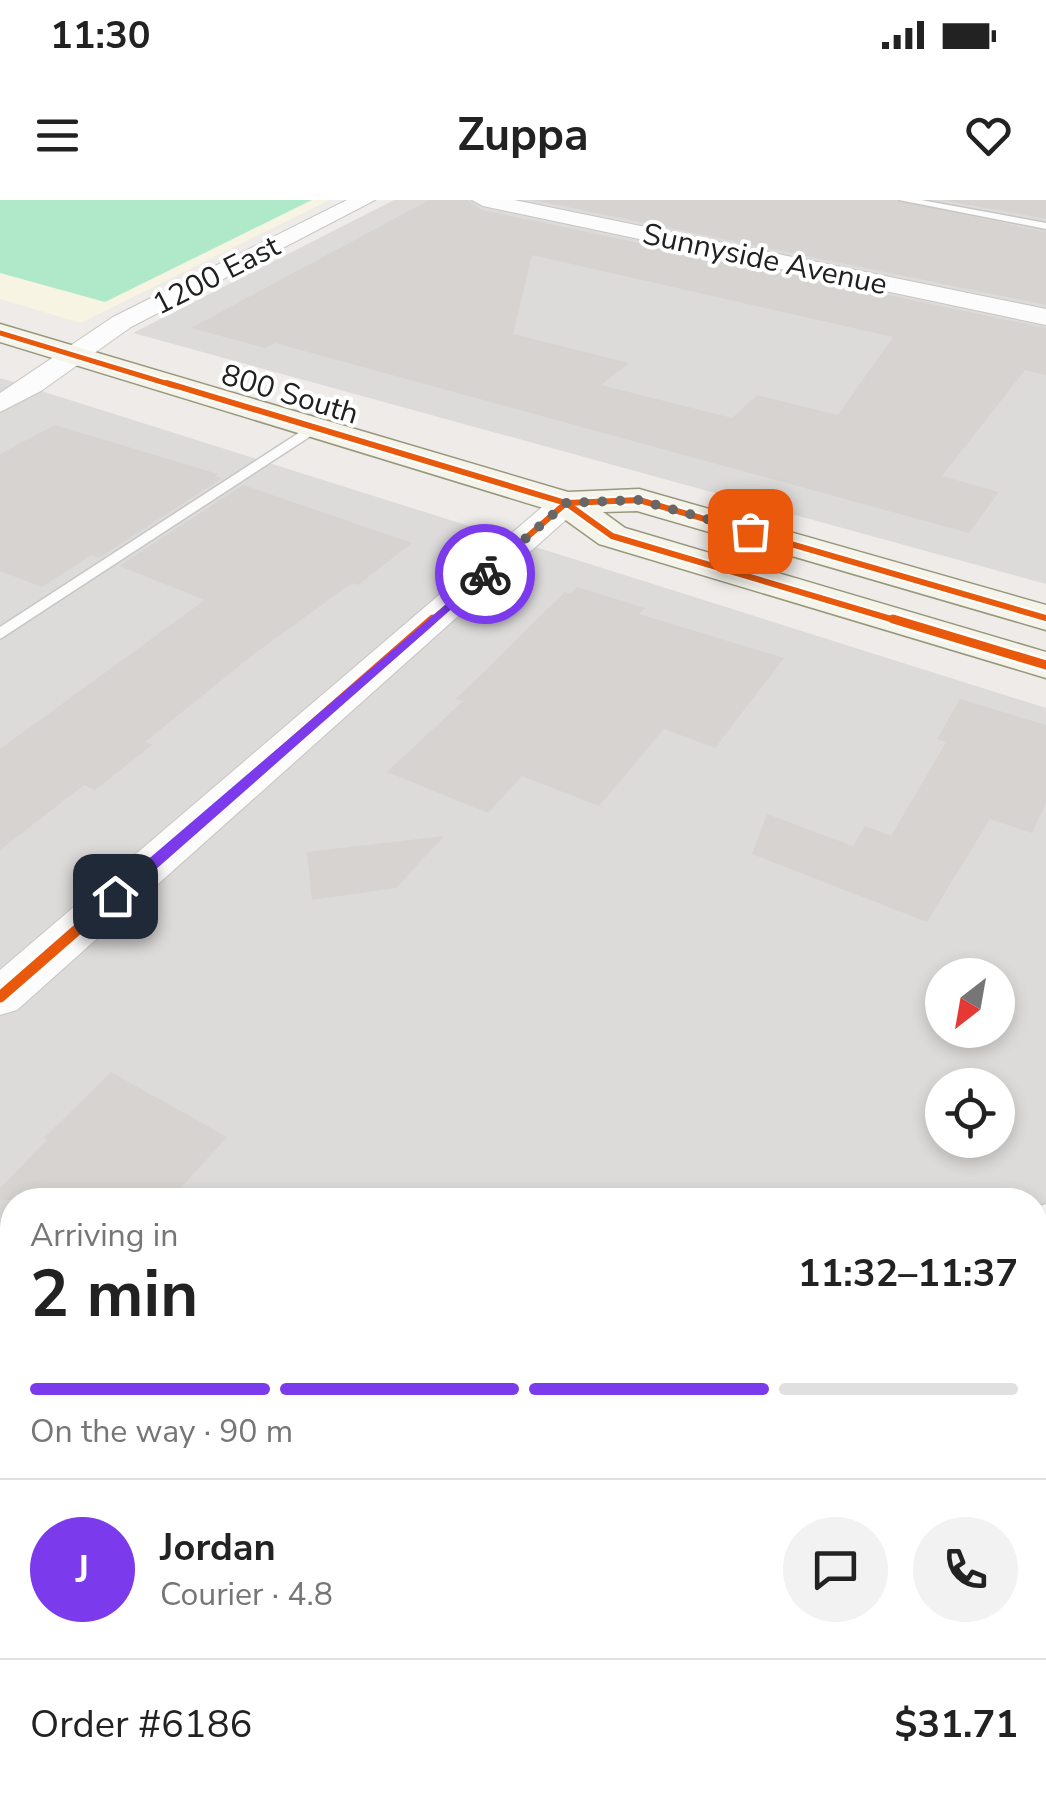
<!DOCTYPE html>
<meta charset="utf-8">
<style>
body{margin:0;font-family:"Nunito Sans",sans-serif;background:#f2f2f2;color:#222;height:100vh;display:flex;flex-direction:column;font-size:38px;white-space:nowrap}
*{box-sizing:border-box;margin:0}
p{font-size:32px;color:#767676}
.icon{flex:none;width:55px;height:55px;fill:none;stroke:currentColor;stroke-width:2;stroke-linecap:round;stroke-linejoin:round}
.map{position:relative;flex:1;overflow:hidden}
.drawer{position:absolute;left:0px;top:988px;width:1048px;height:622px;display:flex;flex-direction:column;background:#fff;border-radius:40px 40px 0 0;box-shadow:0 5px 15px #0003}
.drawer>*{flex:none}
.needle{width:65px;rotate:211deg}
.fabs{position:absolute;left:925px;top:758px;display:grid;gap:20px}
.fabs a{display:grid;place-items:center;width:90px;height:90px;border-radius:50%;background:#fff;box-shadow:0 5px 15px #0003;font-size:50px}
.pin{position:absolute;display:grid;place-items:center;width:85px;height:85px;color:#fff;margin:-42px;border-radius:20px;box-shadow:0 5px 15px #0006}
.courier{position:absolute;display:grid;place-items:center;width:100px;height:100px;margin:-50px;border:8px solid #7c3aed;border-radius:50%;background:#fff;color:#222;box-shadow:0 2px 12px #0007}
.overview em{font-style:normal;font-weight:700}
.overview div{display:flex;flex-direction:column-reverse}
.overview{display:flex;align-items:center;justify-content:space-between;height:170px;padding:0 30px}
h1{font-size:65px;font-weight:700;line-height:75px}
.bar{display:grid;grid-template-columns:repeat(4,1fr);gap:15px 10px;align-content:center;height:120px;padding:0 30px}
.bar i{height:12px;border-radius:8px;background:#e0e0e0}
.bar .active{background:#7c3aed}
.bar p{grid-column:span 4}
.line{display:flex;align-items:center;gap:25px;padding:0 30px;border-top:2px solid #e0e0e0}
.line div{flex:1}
.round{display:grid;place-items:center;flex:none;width:105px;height:105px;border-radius:52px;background:#f2f2f2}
.status{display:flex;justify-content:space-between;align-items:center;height:70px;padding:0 50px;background:#fff;direction:ltr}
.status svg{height:28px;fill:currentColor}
header{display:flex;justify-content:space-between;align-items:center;height:130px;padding:0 30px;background:#fff;font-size:45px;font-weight:700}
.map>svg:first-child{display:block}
.residential{fill:#dddbda;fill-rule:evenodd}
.education{fill:#f7f4e4}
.pitch{fill:#b0e8ca}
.building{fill:#d6d3d1;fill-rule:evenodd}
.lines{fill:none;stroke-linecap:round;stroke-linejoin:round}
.service-casing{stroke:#c7c6c4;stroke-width:3}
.minor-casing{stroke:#c7c6c4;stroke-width:2}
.secondary-casing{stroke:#99987f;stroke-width:3}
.service{fill:#fcfcfc;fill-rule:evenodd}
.minor{fill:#fcfcfc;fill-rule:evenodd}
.secondary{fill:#f5f4eb;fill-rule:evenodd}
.cycleway-far3-casing{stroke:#fff;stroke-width:9}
.cycleway-far2-casing{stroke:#fff;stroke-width:10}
.cycleway-far1-casing{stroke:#fff;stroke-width:14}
.cycleway-casing{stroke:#fff;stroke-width:18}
.cycleway-far3{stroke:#e8590c;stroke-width:5}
.cycleway-far2{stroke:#e8590c;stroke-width:6}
.cycleway-far1{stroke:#e8590c;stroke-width:9}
.cycleway{stroke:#e8590c;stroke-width:11}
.route{fill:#7c3aed}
.done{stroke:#686766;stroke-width:10;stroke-dasharray:0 18}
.labels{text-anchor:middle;stroke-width:8;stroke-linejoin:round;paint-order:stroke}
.far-street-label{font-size:30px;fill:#202020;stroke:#fff}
</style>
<div class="status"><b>11:30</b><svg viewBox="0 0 49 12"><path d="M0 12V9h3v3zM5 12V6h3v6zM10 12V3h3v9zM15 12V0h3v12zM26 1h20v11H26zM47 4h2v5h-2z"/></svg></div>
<header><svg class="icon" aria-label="menu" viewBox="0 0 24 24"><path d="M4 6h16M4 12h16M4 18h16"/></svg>Zuppa<svg class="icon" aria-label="heart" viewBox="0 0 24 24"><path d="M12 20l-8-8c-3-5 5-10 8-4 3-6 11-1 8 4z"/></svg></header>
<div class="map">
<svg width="1046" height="1608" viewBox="0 0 1046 1608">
<rect width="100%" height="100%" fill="#eeebe8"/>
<!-- residential -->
<g class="residential">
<polygon points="394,0 1046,0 1046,384 133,133"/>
<path d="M0,178L1046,508V1608H0ZM942,775H998V830H942ZM942,885H998V940H942ZM12,1000H1035V1598H12Z"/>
</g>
<!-- education -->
<polygon class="education" points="0,0 329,0 81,123 0,99"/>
<!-- pitch -->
<polygon class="pitch" points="0,0 312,0 105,102 0,73"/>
<!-- building -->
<g class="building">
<path d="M429,0H468L482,10L1046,128V175L1025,170L942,276L999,292L969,333L275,143L265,148L191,128ZM532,55L893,137L838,215L757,195L732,218L601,185L629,163L513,134Z"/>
<polygon points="533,0 895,0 1046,32 1046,105"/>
<polygon points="942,0 1046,0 1046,19"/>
<polygon points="55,225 218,274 215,276 222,278 99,358 91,355 42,387 0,371 0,254"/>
<polygon points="243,285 412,343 358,385 352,383 254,454 145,542 152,545 95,590 84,585 0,650 0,549 205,400 119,366"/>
<polygon points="577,387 645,408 639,414 784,458 715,548 664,529 599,606 522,576 488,613 387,572 463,501 456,499 565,392 571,394"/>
<polygon points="960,499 1046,525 1046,603 1032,633 990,619 927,722 752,654 767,614 853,646 865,626 891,636 946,542 937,539"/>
<polygon points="444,636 396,688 312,700 307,652"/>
<polygon points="111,872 227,937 170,1000 0,1000 0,988 47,940 44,938"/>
</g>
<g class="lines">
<!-- service casing -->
<g class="service-casing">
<g id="service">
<polygon points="899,0 921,0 1046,23 1046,29"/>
<polygon points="311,225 323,228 0,439 0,427"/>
<polygon points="12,1513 12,1557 0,1563 0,1518"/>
</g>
</g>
<!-- minor casing -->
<g class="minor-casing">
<g id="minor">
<polygon points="347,0 375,0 131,127 41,191 0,212 0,193 113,117"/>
<polygon points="472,0 514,0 1046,109 1046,125 483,6"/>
<polygon points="566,294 577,296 582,303 577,310 17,810 0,815 0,770 555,296"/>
<polygon points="1046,1004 1046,1078 1035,1082 1035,1008"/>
<polygon points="794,1598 867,1598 863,1608 789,1608"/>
</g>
</g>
<!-- secondary casing -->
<g class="secondary-casing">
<polygon id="secondary" points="0,124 568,292 639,289 1046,405 1046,430 637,311 603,312 625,328 1046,452 1046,478 599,344 553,311 0,142"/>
</g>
<!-- service -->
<use href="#service" class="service"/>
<!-- minor -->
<use href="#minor" class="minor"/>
<!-- secondary -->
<use href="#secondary" class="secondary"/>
<!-- cycleway-far3 casing -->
<g class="cycleway-far3-casing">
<polyline id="cycleway-far3" points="0,133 175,186"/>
</g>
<!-- cycleway-far2 casing -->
<g class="cycleway-far2-casing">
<g id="cycleway-far2">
<polyline points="167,183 566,303 612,336 901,422"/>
<polyline points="566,303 639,300 1046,418"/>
<polyline points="430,422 566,303"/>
</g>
</g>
<!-- cycleway-far1 casing -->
<g class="cycleway-far1-casing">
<g id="cycleway-far1">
<polyline points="893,419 1046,465"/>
<polyline points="83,725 433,419"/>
</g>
</g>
<!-- cycleway casing -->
<g class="cycleway-casing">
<polyline id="cycleway" points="0,797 86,722"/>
</g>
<!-- cycleway-far3 -->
<use href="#cycleway-far3" class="cycleway-far3"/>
<!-- cycleway-far2 -->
<use href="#cycleway-far2" class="cycleway-far2"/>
<!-- cycleway-far1 -->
<use href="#cycleway-far1" class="cycleway-far1"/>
<!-- cycleway -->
<use href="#cycleway" class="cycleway"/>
</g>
<!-- route -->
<polygon class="route" points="485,371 489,376 121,700 110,700 110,692"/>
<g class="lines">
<!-- done -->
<polyline class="done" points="485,374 566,303 639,300 750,331"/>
</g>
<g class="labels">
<!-- far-street labels -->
<g class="far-street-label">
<text transform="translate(765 59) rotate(12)" y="10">Sunnyside Avenue</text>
<text transform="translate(216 75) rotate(-27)" y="10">1200 East</text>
<text transform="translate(290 194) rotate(17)" y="10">800 South</text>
</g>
</g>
</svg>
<div class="fabs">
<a><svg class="needle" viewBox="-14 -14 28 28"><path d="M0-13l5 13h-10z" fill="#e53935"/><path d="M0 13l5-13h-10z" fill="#767676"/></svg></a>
<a><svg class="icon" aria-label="locate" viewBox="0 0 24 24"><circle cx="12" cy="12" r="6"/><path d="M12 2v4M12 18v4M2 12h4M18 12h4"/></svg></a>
</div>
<div class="pin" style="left:750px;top:331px;background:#ea580c"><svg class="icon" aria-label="bag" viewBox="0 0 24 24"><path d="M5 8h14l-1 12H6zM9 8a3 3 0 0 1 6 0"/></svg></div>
<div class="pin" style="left:115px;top:696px;background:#1f2937"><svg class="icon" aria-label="home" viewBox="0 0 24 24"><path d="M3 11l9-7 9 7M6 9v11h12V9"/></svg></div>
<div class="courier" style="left:485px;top:374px"><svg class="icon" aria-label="bike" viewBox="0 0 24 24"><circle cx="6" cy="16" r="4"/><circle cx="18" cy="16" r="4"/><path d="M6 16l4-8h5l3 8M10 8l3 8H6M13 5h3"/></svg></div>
<section class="drawer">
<div class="overview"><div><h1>2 min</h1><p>Arriving in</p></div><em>11:32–11:37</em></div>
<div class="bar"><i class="active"></i><i class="active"></i><i class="active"></i><i></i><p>On the way · 90 m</p></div>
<div class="line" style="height:180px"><b class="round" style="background:#7c3aed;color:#fff">J</b><div><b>Jordan</b><p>Courier · 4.8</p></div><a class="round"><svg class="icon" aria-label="chat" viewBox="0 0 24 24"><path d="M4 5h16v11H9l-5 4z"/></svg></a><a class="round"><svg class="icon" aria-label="phone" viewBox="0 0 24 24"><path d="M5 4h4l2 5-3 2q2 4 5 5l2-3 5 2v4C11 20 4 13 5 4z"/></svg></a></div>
<div class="line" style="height:130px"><div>Order #6186</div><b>$31.71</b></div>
</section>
</div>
